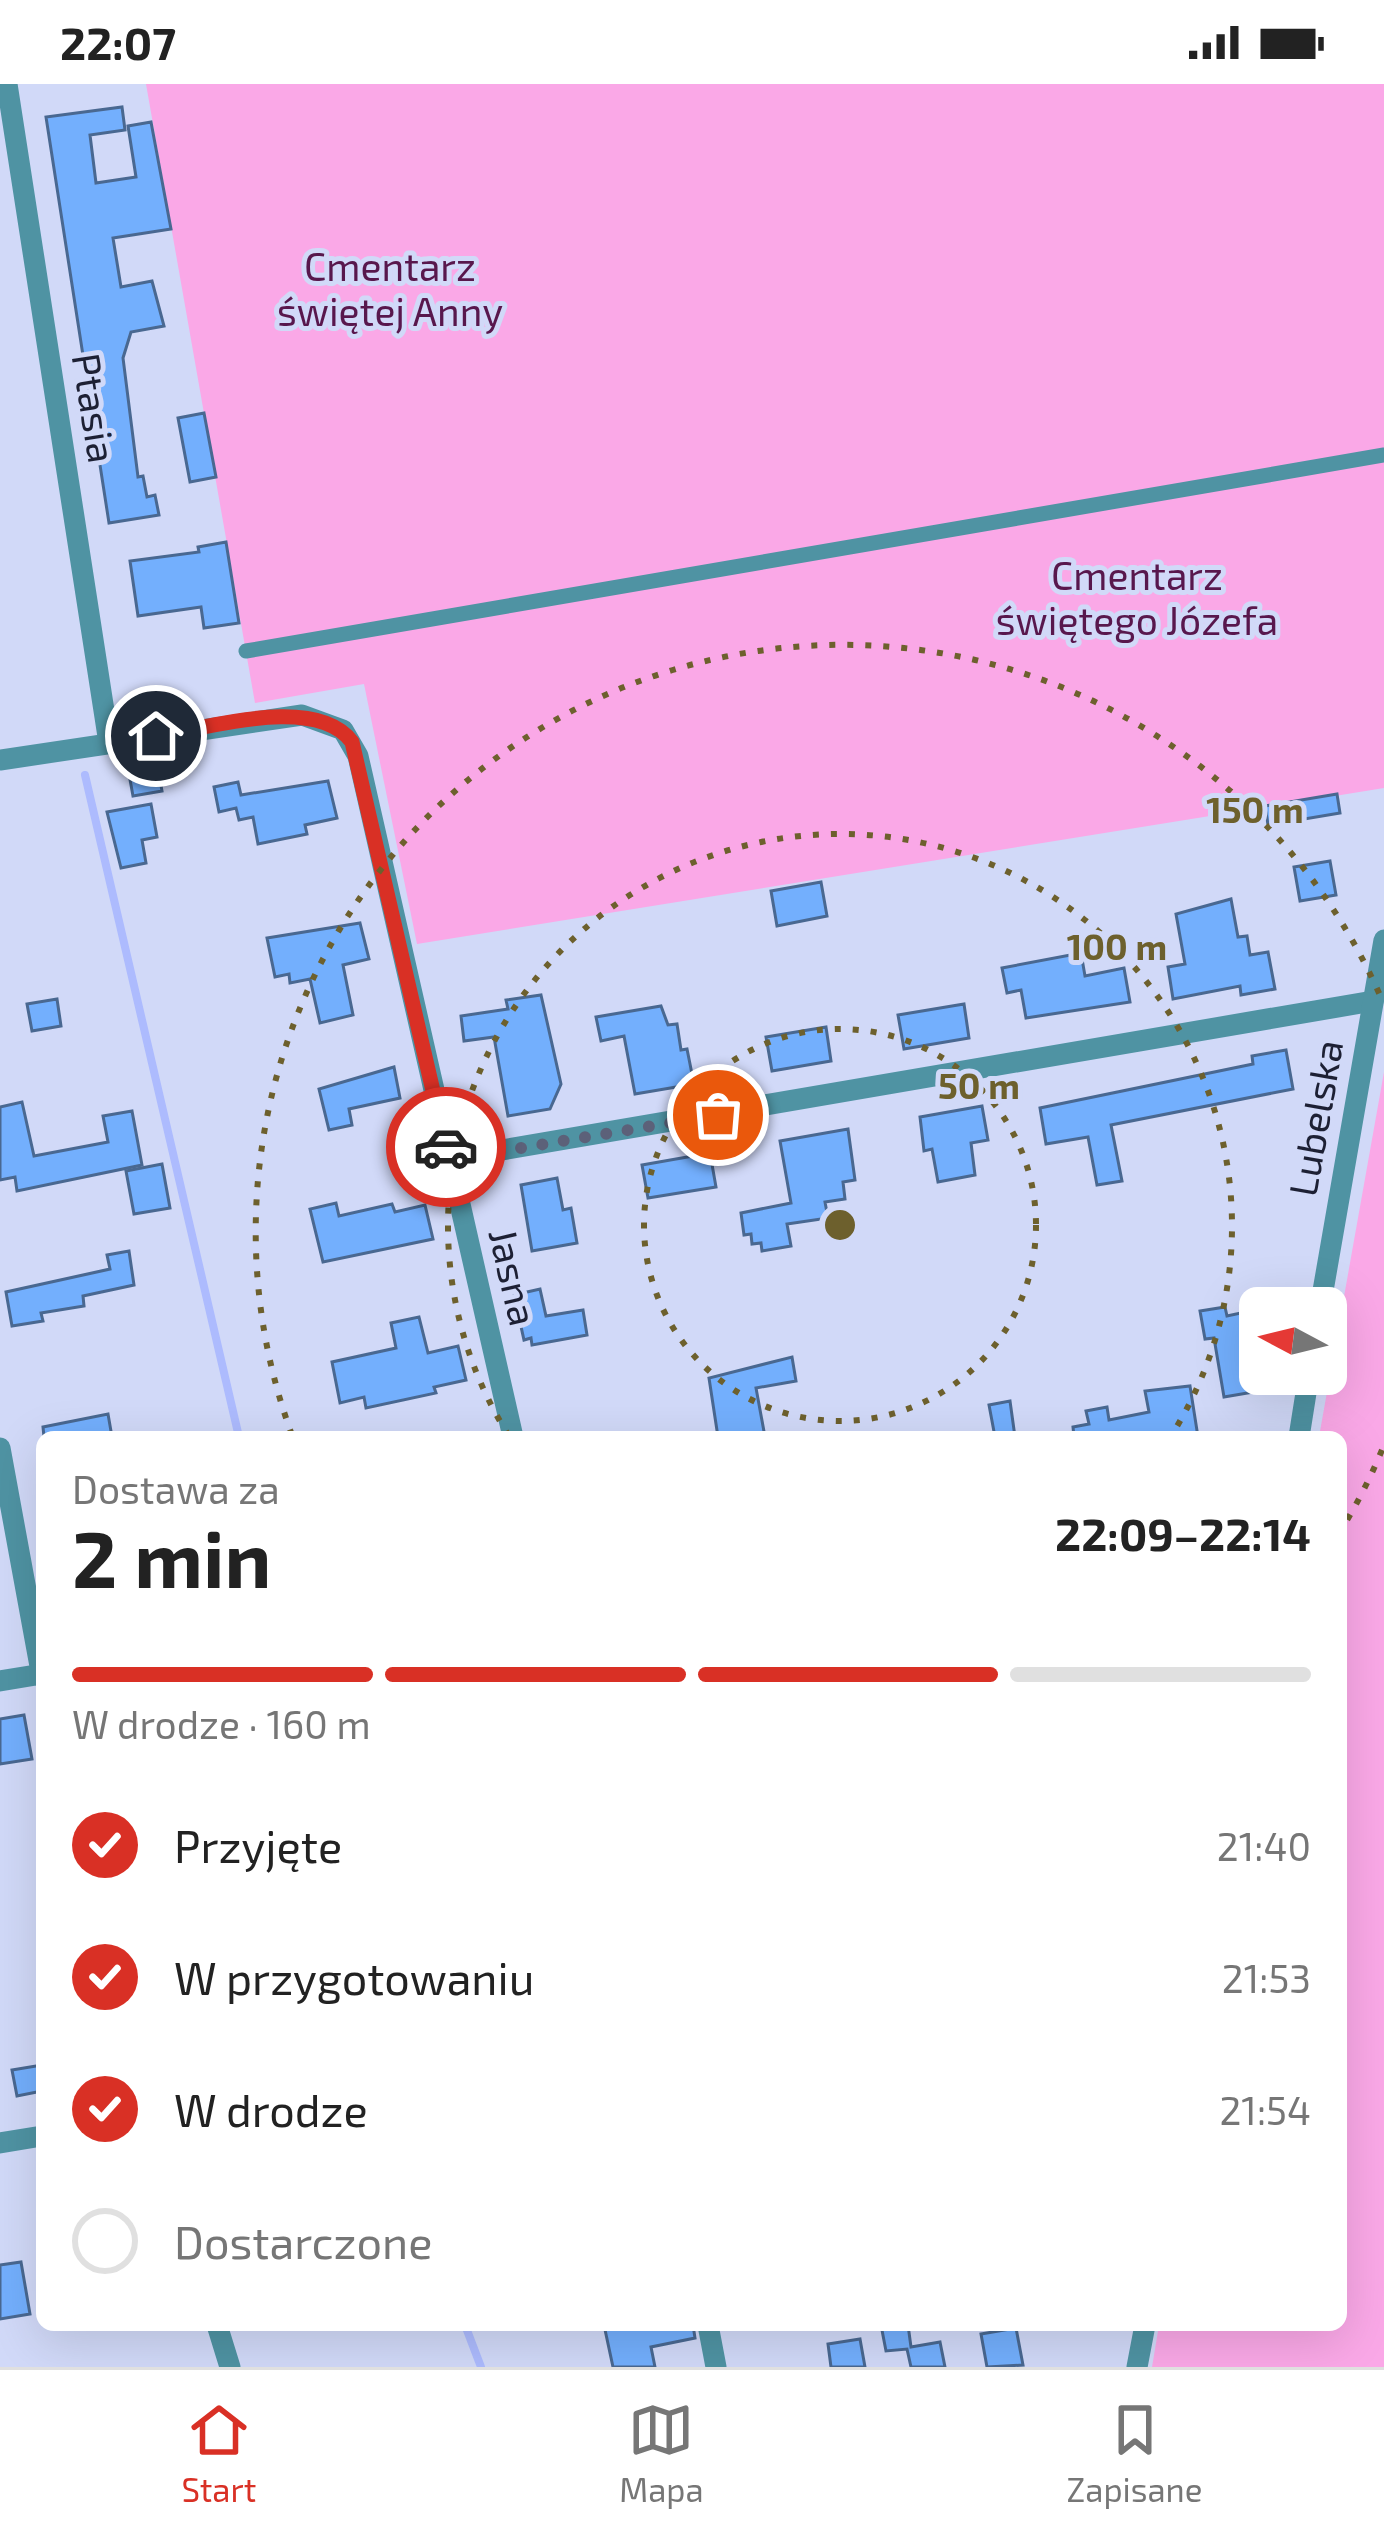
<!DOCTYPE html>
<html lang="pl">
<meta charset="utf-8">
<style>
body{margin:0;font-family:"Exo 2",sans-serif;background:#f6f6f6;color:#222;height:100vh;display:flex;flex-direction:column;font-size:45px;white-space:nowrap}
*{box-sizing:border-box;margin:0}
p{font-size:39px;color:#767676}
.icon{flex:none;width:66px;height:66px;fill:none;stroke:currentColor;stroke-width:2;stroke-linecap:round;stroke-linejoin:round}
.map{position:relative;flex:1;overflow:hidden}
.panel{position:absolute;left:36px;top:1347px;width:1311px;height:900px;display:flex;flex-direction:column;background:#fff;border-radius:18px;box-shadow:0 12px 48px #0002}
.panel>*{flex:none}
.needle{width:78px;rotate:277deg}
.buttons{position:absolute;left:1239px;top:1203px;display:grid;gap:24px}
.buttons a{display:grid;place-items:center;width:108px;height:108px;border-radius:18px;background:#fff;box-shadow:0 12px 48px #0002;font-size:60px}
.pin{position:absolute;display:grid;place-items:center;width:102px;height:102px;color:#fff;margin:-51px;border:6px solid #fff;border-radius:50%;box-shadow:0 3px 12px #0007}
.courier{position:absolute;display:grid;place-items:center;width:120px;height:120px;margin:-60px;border:9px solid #d93025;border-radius:50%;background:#fff;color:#222;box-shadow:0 3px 15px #0007}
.overview em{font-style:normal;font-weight:700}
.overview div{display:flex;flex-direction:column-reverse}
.overview{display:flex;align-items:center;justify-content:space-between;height:204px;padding:0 36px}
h1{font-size:78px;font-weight:700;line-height:90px}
.bar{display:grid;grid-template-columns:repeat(4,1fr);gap:18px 12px;align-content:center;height:144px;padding:0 36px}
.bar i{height:15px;border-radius:9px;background:#e0e0e0}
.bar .current{background:#d93025}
.bar p{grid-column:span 4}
ol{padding:0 36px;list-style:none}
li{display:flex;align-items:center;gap:36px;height:132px}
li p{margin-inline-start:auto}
li .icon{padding:12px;border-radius:50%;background:#d93025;color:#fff;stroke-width:4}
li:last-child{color:#767676}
li i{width:66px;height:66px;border:6px solid #e0e0e0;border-radius:50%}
.status{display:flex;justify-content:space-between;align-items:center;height:84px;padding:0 60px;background:#fff;direction:ltr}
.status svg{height:33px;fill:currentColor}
.menu{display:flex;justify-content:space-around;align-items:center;height:168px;border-top:3px solid #e0e0e0;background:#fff;font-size:33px;color:#767676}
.menu a{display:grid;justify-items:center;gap:6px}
.menu .current{color:#d93025}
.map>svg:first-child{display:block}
.green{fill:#faa8e7}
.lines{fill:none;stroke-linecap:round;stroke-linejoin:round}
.stream{stroke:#adbbfe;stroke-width:8}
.building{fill:#73affd;stroke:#496891;stroke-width:3}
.pedestrian{stroke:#4f93a3;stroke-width:15}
.minor{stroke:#4f93a3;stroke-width:21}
.done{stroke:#5c6179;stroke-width:12;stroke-dasharray:0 21.6}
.route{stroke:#d93025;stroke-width:15}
.ring{fill:none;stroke:#6d602d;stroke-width:6;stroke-dasharray:6 12}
.labels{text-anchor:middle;stroke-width:10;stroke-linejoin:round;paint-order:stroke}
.park-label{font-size:39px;fill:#58174d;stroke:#d1d9f8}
.street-label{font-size:39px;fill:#1d2034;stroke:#d1d9f8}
.centre{fill:#6d602d;stroke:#d1d9f8;stroke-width:6}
.ring-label{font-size:36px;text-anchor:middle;font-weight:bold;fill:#6d602d;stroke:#d1d9f8;stroke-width:10;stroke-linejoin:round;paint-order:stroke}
</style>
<div class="status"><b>22:07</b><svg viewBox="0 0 49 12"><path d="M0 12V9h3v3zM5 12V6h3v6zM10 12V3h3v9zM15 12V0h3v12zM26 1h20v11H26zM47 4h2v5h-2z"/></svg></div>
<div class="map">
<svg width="1384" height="2283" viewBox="0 0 1384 2283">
<rect width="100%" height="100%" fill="#d1d9f8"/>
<!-- green -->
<g class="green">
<polygon points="146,0 1384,0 1384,704 417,860 364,600 255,619"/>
<polygon points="1384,988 1384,2283 1152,2283 1159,2241 1341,2241 1341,1353 1319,1353"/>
</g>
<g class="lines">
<!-- stream -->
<g class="stream">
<polyline points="85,691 239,1353"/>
<polyline points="465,2241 481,2283"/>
</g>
</g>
<!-- building -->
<g class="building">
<polygon points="122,23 125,46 90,51 96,99 136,93 128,42 151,38 171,145 113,154 121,203 152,197 164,242 131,248 123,274 138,393 143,392 147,413 155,411 159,431 109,439 46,33"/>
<polygon points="204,329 216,393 190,398 178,334"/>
<polygon points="226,458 239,539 204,544 201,523 138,532 130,477 199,468 198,463"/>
<polygon points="158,685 162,707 133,712 129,690"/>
<polygon points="328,697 337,734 305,741 307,750 258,760 253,733 239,736 236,724 219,728 214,703 238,698 241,711"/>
<polygon points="1337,710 1340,729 1268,741 1265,722"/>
<polygon points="151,720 157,753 142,756 146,779 121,784 107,728"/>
<polygon points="1330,777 1336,811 1300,817 1294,783"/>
<polygon points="821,798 827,832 777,842 771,807"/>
<polygon points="1231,815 1238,853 1247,852 1250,871 1268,868 1275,905 1241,911 1240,902 1173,915 1168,883 1185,880 1176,830"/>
<polygon points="360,839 369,875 343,881 353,931 320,939 310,895 290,899 289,890 275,893 267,854"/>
<polygon points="1081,869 1085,892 1124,884 1130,918 1026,934 1021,906 1007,909 1002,884"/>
<polygon points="541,911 561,1000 550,1025 508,1032 494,953 464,957 461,932 508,925 506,916"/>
<polygon points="57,915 61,942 32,947 27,920"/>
<polygon points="964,920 969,954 904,965 898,931"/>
<polygon points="661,922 668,941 677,940 681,966 687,965 694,1000 635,1010 624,952 601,957 596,933"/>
<polygon points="826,943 831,977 772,987 766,953"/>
<polygon points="1286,966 1293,1005 1111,1041 1122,1097 1097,1101 1088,1053 1046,1060 1040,1024 1253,980 1252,972"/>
<polygon points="394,983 400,1014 349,1025 352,1041 329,1046 319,1005"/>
<polygon points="22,1018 34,1072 108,1058 103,1032 132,1027 142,1081 17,1107 15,1093 0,1096 0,1023"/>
<polygon points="982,1022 988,1056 971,1059 975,1091 938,1098 932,1065 924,1067 920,1033"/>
<polygon points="848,1045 855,1096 843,1098 845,1115 825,1118 828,1134 787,1140 791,1162 762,1167 761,1159 752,1160 751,1150 744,1151 741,1129 791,1119 780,1057"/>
<polygon points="710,1069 716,1103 648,1114 642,1081"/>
<polygon points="162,1080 170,1124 134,1130 126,1087"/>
<polygon points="557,1094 563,1126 571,1124 577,1159 532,1167 521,1101"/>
<polygon points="336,1119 339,1132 392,1120 395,1128 425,1121 433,1155 323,1178 310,1125"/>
<polygon points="129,1167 134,1201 83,1212 84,1222 41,1229 43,1237 12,1242 6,1208 110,1185 107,1171"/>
<polygon points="540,1205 546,1232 583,1226 587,1251 532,1261 531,1254 524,1256 514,1211"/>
<polygon points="1225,1223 1227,1232 1250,1227 1265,1306 1224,1313 1214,1254 1205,1255 1200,1227"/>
<polygon points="419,1233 428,1269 458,1262 466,1296 434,1303 436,1309 366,1324 364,1313 340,1319 332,1278 396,1264 391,1239"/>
<polygon points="792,1273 796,1297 756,1304 765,1353 718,1353 709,1294"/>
<polygon points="1190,1302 1198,1353 1074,1353 1073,1343 1089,1340 1086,1327 1107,1323 1109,1336 1149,1328 1145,1307"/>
<polygon points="1010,1317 1015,1353 995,1353 989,1321"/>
<polygon points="108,1330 112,1353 44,1353 43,1343"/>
<polygon points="24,1631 32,1675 0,1680 0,1635"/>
<polygon points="42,1981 42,2007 17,2012 12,1986"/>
<polygon points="21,2178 30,2230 0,2235 0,2181"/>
<polygon points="604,2241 693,2241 695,2254 651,2263 655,2283 613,2283"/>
<polygon points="881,2241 908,2241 911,2263 940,2258 945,2283 911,2283 907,2265 886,2267"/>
<polygon points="1016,2244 1023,2281 987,2283 981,2250"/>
<polygon points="860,2255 865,2283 831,2283 828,2260"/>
</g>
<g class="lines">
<!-- pedestrian -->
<polyline class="pedestrian" points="246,567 1384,371"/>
<!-- minor -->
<g class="minor">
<polyline points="7,0 109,659"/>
<polyline points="0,676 302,631 343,646 358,672 513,1353"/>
<polyline points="449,1075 1373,917"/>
<polyline points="1320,1224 1384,856"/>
<polyline points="1299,1353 1309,1290"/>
<polyline points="0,1364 42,1593"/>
<polyline points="0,1597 42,1590"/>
<polyline points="0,2059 42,2052"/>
<polyline points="217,2241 230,2283"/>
<polyline points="708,2241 716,2283"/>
<polyline points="1137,2283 1145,2241"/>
</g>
</g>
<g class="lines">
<!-- done -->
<polyline class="done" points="446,1063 449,1076 718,1031"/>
<!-- route -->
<path class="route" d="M156,652C209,644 316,610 352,658L446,1063"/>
</g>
<!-- distance rings -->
<g class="ring">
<circle cx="840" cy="1141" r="196"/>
<path d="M509 1352A392 392 0 1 1 1171 1352"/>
<path d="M1382 1366A587 587 0 0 1 1343 1443M292 1351A587 587 0 0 1 1382 916"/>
</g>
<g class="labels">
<!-- park labels -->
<g class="park-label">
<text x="390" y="197">Cmentarz<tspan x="390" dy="45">świętej Anny</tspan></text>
<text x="1137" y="506">Cmentarz<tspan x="1137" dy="45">świętego Józefa</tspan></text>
</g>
<!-- street labels -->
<g class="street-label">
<text transform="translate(94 324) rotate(81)" y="14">Ptasia</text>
<text transform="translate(1316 1034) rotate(-80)" y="14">Lubelska</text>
<text transform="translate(513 1193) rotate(77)" y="14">Jasna</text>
</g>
</g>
<circle cx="840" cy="1141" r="18" class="centre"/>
<g class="ring-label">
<text x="1255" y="739">150 m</text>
<text x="1117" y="876">100 m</text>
<text x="979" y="1015">50 m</text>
</g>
</svg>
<div class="buttons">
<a><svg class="needle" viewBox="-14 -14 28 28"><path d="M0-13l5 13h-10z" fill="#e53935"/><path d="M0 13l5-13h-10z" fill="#767676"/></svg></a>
</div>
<div class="pin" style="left:718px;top:1031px;background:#ea580c"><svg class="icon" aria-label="bag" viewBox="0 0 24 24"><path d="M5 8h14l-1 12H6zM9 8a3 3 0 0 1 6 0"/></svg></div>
<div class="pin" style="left:156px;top:652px;background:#1f2937"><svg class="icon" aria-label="home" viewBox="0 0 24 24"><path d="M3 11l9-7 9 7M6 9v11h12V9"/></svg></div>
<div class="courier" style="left:446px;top:1063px"><svg class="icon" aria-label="car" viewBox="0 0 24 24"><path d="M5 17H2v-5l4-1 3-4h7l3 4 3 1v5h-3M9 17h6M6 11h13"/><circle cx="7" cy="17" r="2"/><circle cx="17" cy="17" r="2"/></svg></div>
<section class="panel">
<div class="overview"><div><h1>2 min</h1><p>Dostawa za</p></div><em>22:09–22:14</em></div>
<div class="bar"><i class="current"></i><i class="current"></i><i class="current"></i><i></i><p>W drodze · 160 m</p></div>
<ol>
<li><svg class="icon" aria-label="check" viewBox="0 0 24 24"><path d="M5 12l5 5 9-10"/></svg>Przyjęte<p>21:40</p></li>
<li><svg class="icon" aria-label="check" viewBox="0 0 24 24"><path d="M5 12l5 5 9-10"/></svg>W przygotowaniu<p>21:53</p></li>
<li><svg class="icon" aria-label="check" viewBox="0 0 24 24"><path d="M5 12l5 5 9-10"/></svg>W drodze<p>21:54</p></li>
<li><i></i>Dostarczone</li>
</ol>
</section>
</div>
<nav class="menu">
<a class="current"><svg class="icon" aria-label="home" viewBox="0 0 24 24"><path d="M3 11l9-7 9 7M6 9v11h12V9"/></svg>Start</a>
<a><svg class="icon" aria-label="map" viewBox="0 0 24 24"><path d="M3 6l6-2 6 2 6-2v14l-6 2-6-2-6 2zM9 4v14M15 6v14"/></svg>Mapa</a>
<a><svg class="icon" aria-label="saved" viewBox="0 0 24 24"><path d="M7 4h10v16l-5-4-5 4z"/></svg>Zapisane</a>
</nav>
